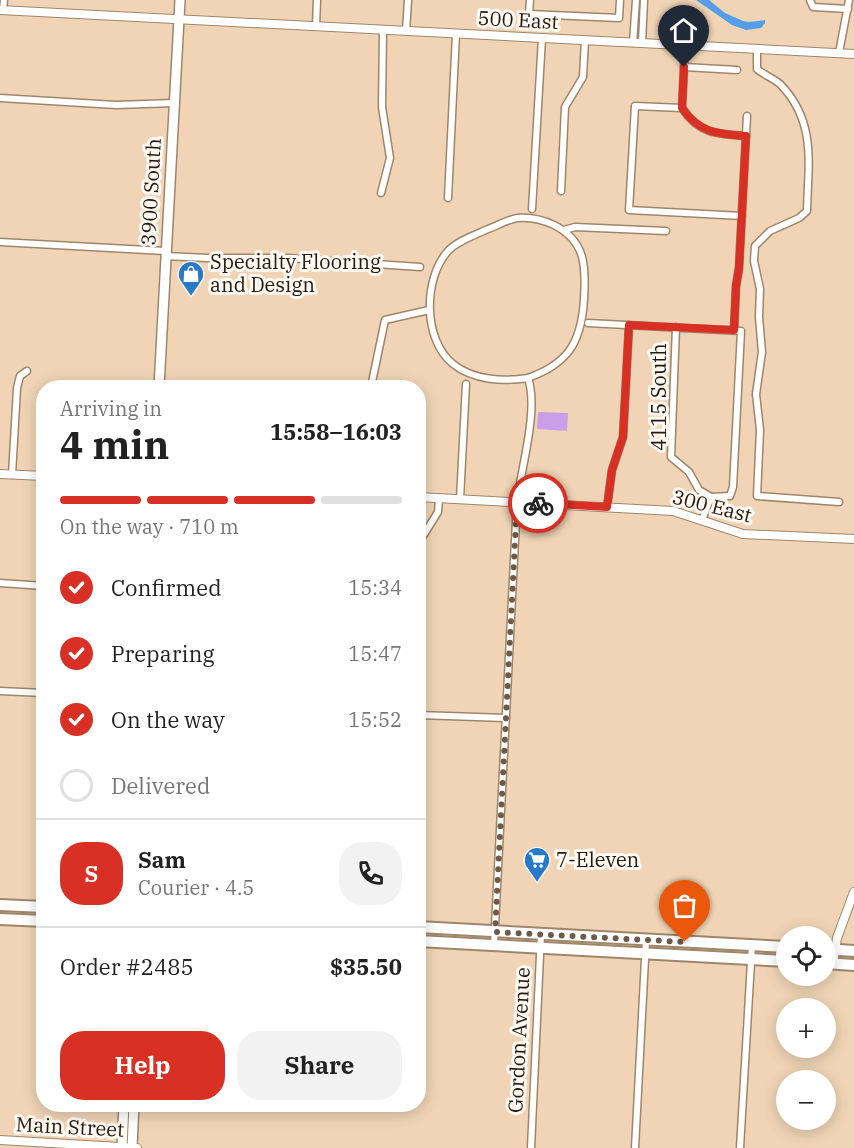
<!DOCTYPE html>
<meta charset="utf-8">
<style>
body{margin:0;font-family:"IBM Plex Serif",serif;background:#f2f2f2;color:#222;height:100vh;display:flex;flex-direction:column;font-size:22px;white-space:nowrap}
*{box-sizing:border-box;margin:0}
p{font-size:20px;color:#767676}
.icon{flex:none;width:33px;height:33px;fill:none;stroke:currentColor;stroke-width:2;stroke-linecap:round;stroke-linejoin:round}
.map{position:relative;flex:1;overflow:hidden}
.drawer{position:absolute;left:36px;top:380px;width:390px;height:732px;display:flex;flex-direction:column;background:#fff;border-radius:24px;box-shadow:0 3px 15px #0003}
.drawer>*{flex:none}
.controls{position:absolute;left:776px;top:926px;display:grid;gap:12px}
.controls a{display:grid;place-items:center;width:60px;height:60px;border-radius:50%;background:#fff;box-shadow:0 3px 15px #0003;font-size:30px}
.pin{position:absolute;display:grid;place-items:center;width:51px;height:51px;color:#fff;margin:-62px -26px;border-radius:50% 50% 50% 0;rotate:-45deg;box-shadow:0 0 6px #0007}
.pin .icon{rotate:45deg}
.courier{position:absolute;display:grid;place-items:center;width:60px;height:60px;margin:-30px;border:4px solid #d93025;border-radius:50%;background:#fff;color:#222;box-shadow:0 2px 8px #0007}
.overview em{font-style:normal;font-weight:800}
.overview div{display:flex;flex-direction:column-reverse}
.overview{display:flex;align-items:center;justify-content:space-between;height:102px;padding:0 24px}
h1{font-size:39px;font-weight:800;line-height:45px}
.bar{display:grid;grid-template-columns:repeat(4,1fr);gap:9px 6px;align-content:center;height:72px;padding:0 24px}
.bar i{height:8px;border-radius:4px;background:#e0e0e0}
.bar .on{background:#d93025}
.bar p{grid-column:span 4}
.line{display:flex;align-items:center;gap:15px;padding:0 24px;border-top:2px solid #e0e0e0}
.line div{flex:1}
.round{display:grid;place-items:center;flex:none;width:63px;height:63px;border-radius:24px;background:#f2f2f2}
ol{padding:0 24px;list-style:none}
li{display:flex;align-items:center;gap:18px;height:66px}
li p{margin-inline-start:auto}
li .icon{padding:6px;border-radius:50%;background:#d93025;color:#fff;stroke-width:4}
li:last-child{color:#767676}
li i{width:33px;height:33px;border:3px solid #e0e0e0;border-radius:50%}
.action{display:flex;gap:12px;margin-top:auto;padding:12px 24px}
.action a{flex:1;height:69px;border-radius:24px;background:#d93025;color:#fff;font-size:24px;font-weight:800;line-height:69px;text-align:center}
.action a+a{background:#f2f2f2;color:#222}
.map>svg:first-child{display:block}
.green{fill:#cb9eea}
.water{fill:#549eea}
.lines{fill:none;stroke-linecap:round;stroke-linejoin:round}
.minor-casing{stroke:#9f8669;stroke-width:9}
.tertiary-casing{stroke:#9f8669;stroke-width:10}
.secondary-casing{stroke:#9f8669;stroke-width:12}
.primary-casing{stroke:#9f8669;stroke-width:14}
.minor{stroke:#fff;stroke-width:6}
.tertiary{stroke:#fff;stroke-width:8}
.secondary{stroke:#fff;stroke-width:9}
.primary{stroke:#fff;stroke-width:10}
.done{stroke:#6b5b48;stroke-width:6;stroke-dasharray:0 10.8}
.route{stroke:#d93025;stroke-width:8}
.labels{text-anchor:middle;stroke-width:6;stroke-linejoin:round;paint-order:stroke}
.street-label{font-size:20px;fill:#241a0e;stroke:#fff9f3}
.poi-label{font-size:20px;fill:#241a0e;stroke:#fff9f3;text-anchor:start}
</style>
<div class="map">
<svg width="854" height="1148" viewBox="0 0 854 1148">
<rect width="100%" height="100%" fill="#f0d4b5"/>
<!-- green -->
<polygon class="green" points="538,412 568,413 567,431 537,429"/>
<!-- water -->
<polygon class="water" points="696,0 709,0 725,13 743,21 749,22 765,20 765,23 761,28 746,30 732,25"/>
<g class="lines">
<!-- minor casing -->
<g class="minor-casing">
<g id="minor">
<polyline points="530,0 529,14 619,18 620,0"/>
<polyline points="810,0 813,7 848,9"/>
<polyline points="3,10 4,0"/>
<polyline points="316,26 317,0"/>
<polyline points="406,31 408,0"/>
<polyline points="633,43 636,0"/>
<polyline points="642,43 644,0"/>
<path d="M757,49V69C764,75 773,78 780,84C817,122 808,164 807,211L799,218L770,231L755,246L754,261L760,289L759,317L762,352L756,394L760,430L757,496L839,502"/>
<polyline points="839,53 849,0"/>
<polyline points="684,67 737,70"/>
<polyline points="0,98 116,105 174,103"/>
<polyline points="682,108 685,46"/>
<polyline points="561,191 565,107 583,77 585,40"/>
<polyline points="381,193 390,158 382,107 383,30"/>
<polyline points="448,198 456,34"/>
<polyline points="532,209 542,38"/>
<path d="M742,216L629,210L635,106L682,108C699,134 717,134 746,136"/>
<polyline points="564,230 575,227 666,231"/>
<polyline points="0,242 165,251"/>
<polyline points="165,256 207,258 288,258 420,267"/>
<polyline points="588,323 741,331 733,487 730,496 711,497"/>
<polyline points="676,327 671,457 689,472 699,490 711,497 702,520"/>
<polyline points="734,330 736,286 739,268 747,116"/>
<polyline points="371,387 385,320 429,310"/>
<polyline points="12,475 17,388 20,376 27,371"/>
<polyline points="460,499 466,384"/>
<polyline points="607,507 612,470 623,437 629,325"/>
<polyline points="418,544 438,512 439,498"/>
<polyline points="0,583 44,586"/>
<polyline points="0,691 44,693"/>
<polyline points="418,715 506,718"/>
<polyline points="42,732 44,710"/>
<path d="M494,945L517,502C521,468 539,410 528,378C544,372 558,365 569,351C580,336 583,317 584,299C586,267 586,241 554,225C543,220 530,217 518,218C508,219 497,226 488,229C475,235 457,241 448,251C423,279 423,340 453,364C473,380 503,382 528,378"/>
<polyline points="531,1148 541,934"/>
<polyline points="635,1148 646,940"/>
<polyline points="740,1148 752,945"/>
</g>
</g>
<!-- tertiary casing -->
<g class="tertiary-casing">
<g id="tertiary">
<polyline points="0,10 854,54"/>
<polyline points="0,474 44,476"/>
<polyline points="418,497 673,511 743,534 854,539"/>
<polyline points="833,964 837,938 854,892"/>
<polyline points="0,1140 137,1148"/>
</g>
</g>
<!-- secondary casing -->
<g class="secondary-casing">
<g id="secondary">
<polyline points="159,387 180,0"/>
<polyline points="122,1148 124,1104"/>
<polyline points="132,1148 134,1104"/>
</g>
</g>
<!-- primary casing -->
<g class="primary-casing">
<g id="primary">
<polyline points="0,905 44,907"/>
<polyline points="0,919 44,921"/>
<polyline points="418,927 786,947"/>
<polyline points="418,941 786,961"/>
<polyline points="825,949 854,951"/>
<polyline points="825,963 854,965"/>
</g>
</g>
<!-- minor -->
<use href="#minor" class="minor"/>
<!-- tertiary -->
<use href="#tertiary" class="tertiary"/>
<!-- secondary -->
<use href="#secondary" class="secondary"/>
<!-- primary -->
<use href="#primary" class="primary"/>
</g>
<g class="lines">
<!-- done -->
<polyline class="done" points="538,503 517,502 495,932 685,942"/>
<!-- route -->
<path class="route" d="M538,503L607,507L612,470L623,437L629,325L734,330L736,286L739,268L746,136C717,134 699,133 682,108L684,67"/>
</g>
<!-- icons -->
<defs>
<g id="shop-pin" transform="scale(1.35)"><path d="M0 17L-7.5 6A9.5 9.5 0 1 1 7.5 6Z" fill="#277ac8" stroke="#fff9f3"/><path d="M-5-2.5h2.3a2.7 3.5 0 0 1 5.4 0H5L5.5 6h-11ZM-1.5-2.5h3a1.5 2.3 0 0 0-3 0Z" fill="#fff"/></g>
<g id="supermarket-pin" transform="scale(1.35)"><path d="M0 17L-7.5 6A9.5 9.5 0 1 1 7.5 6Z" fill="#277ac8" stroke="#fff9f3"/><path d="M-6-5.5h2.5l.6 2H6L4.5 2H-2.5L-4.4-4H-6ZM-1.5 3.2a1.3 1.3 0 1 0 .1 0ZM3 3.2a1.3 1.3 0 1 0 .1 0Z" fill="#fff"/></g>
</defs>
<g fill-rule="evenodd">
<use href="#shop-pin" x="191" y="274"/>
<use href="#supermarket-pin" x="537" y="860"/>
</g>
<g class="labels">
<!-- street labels -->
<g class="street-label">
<text transform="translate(518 20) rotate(3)" y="7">500 East</text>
<text transform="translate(151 192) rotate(-87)" y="7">3900 South</text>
<text transform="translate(659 397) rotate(-90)" y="7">4115 South</text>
<text transform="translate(712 506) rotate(14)" y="7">300 East</text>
<text transform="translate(519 1040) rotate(-87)" y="7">Gordon Avenue</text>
<text transform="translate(70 1127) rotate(3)" y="7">Main Street</text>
</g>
<!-- poi labels -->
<g class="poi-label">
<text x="210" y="269">Specialty Flooring<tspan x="210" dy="23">and Design</tspan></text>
<text x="556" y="867">7-Eleven</text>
</g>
</g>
</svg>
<div class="controls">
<a><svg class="icon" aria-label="locate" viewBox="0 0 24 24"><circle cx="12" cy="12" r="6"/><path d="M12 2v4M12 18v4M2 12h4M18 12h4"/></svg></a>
<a>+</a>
<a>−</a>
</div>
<div class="pin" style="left:685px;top:942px;background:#ea580c"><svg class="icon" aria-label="bag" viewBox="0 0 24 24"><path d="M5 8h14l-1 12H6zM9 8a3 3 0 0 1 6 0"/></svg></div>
<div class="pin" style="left:684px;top:67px;background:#1f2937"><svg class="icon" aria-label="home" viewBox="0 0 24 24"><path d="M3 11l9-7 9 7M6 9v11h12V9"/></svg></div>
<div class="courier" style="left:538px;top:503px"><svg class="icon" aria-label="bike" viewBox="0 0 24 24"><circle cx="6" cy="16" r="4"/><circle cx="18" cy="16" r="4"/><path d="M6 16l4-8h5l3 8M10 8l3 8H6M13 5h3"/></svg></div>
<section class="drawer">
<div class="overview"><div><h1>4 min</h1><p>Arriving in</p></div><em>15:58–16:03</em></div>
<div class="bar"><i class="on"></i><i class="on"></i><i class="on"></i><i></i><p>On the way · 710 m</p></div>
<ol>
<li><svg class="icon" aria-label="check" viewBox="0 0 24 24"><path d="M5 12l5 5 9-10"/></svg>Confirmed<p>15:34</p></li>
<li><svg class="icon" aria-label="check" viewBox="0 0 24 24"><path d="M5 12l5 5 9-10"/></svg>Preparing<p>15:47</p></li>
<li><svg class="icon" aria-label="check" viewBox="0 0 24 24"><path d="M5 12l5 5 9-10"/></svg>On the way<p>15:52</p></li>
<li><i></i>Delivered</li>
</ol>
<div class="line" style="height:108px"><b class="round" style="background:#d93025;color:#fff">S</b><div><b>Sam</b><p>Courier · 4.5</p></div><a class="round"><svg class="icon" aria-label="phone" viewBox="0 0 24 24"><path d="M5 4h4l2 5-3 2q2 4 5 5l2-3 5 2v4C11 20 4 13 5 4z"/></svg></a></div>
<div class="line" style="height:78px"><div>Order #2485</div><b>$35.50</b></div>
<div class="action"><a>Help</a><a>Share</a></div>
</section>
</div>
